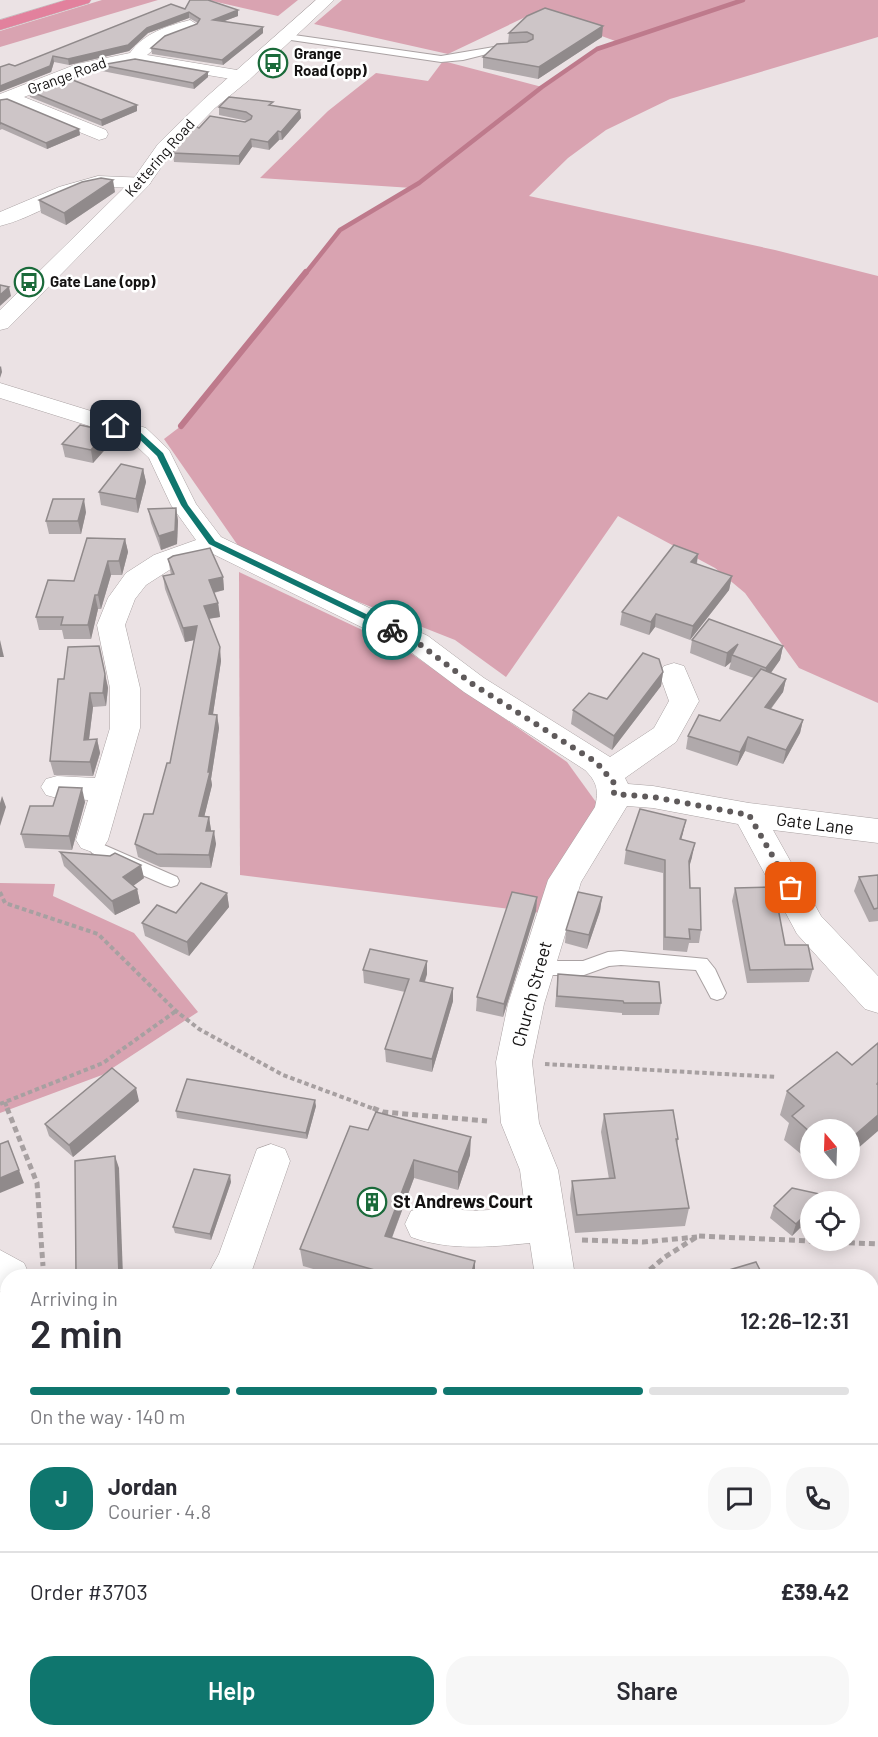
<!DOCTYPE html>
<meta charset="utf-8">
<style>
body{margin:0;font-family:Barlow,sans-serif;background:#f7f7f7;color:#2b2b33;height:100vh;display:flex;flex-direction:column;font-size:22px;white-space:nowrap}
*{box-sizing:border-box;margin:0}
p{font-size:20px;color:#7c7c81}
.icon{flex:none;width:33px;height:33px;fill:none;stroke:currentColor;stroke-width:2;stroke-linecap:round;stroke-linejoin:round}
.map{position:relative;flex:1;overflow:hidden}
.drawer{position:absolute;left:0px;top:1269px;width:879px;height:468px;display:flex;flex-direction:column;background:#fff;border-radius:24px 24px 0 0;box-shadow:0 3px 15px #0003}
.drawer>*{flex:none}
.needle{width:39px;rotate:341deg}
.buttons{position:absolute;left:800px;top:1119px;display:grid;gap:12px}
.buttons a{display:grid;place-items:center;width:60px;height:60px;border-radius:50%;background:#fff;box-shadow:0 3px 15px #0003;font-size:30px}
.pin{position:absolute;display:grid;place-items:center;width:51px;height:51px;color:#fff;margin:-26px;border-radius:12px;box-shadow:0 3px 9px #0006}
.courier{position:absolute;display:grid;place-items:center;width:60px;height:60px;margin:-30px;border:4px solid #0f766e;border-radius:50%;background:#fff;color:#222;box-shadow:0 2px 8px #0007}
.summary em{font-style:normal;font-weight:600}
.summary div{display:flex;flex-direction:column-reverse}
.summary{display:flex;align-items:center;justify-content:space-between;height:102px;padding:0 30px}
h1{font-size:39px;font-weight:600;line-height:45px}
.bar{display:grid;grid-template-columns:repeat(4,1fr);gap:9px 6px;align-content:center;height:72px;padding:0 30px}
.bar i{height:8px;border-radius:4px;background:#e1e1e2}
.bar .on{background:#0f766e}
.bar p{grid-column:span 4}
.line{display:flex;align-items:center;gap:15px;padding:0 30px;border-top:2px solid #e1e1e2}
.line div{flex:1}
.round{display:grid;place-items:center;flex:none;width:63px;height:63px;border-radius:24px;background:#f7f7f7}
.button{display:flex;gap:12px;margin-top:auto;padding:12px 30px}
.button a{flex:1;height:69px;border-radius:24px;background:#0f766e;color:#fff;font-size:24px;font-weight:600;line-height:69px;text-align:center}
.button a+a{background:#f7f7f7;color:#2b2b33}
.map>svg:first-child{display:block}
.green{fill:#d9a3b1}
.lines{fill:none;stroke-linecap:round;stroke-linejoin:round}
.stream-far1{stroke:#be7a8c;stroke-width:4.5}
.stream{stroke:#be7a8c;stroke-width:6}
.lane-casing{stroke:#aaa2a3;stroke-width:2}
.street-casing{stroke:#aaa2a3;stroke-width:1}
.secondary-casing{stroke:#aaa2a3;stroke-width:1}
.highway-casing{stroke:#c2c1c1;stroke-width:1}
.path-far1{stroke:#a7a0a1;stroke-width:4;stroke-dasharray:4.5 3;stroke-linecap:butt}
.path{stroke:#a7a0a1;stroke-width:5;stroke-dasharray:6 4;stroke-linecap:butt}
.lane{fill:#fff;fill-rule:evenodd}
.street{fill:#fff;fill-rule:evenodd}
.secondary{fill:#fff;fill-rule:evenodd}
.highway{fill:#e2819d;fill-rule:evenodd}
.wall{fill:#b0a9ab}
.shaded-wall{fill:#908a8b}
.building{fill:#cdc5c7;stroke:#908a8b;stroke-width:1.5}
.route{fill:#0f766e}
.done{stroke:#5f5a5b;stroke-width:6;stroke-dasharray:0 10.8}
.labels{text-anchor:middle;stroke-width:5;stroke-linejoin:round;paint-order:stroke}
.far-poi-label{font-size:15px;font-weight:bold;fill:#131111;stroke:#fff;text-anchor:start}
.far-street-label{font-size:15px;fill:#131111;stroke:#fff}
.street-label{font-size:18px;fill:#131111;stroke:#fff}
.poi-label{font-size:18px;font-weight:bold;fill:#131111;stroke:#fff;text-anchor:start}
</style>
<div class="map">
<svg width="878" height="1737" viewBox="0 0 878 1737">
<rect width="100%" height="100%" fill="#ebe2e4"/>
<!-- green -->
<g class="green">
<polygon points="102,0 158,0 0,47 0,31"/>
<polygon points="208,0 298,0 278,16"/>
<polygon points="342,0 878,0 878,37 670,99 606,130 568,158 529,196 775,250 878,276 878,703 799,668 745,593 715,568 618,516 506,677 455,640 303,580 239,547 164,439 181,426 340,230 412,188 260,178 328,111 376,73 428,81 443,61 542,87 597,49 618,42 536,12 448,54 314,24"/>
<polygon points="239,572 409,652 567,762 601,809 541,913 240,875"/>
<polygon points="0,883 55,884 53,896 134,933 198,1012 102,1075 0,1113"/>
</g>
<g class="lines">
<!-- stream-far1 -->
<polyline class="stream-far1" points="305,274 340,230 419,183 542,87 597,49 743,0"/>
<!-- stream -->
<polyline class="stream" points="181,426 306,272"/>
<!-- lane casing -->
<g class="lane-casing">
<g id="lane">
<polygon points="287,34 441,56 511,44 515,47 463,60 441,62 284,39 284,35"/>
<polygon points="92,834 98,836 104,845 177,877 179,881 177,885 171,887 165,885 92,853 84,840 86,836"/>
<polygon points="621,951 707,959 715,969 726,993 723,998 717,1000 711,998 696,970 621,965 609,966 584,975 537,975 531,973 528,968 531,963 537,961 583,961 608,952"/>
<polygon points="618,1730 651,1730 654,1737 621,1737"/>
</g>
</g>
<!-- street casing -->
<g class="street-casing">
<g id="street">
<path d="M190,20L198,25L196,29L165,40L147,55L249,72L252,76L249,80L243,81L136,63L89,71L24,97L106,130L108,134L106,138L99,140L8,103L0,105V94L77,64L130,53C144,33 167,26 190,20Z"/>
<path d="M98,176L148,178L151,182L148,186C131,190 113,185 96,189C62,196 33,218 0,226V212L59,187Z"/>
<path d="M0,383L146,428L169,450L196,504L221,537L428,636L484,678L610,757L654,728L669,701L659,673L664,666L674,663L684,666L699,701L676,742L625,778L628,784L653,786L749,803L878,819V843L773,830L821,916L878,976V1013L865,1009L797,934L738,824L653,808L627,806L581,882L544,1004L532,1062L539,1123L558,1170L575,1276H535L530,1243C491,1247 449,1251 411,1237L405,1224L411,1211L425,1206L472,1211L525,1208L520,1170L501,1123L496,1062L508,1004L548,880L595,807C599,790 597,782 585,770L464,692L408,650L211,553L174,567L146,585L135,599L125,625L140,688V728L108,840L103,848L92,852L81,848L76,840L88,800L57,798L46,795L41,787L46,779L57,776L95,778L110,728V688L97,625L108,598L126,573L154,555L196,540L171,505L149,458L128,438L0,398Z"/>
<polygon points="271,1144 285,1149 290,1161 250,1276 207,1276 219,1254 257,1149"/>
<polygon points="0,1250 24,1263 30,1276 8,1276 8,1294 0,1291"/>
<polygon points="8,1407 8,1480 0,1483 0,1410"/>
<polygon points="274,1730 332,1730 329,1737 271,1737"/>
</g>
</g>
<!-- secondary casing -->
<g class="secondary-casing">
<polygon id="secondary" points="316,0 334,0 249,80 215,108 172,152 148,186 8,328 0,330 0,310 134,178 158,144 203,100"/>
</g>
<!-- highway casing -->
<g class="highway-casing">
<polygon id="highway" points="66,0 91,0 89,3 0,30 0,20"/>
</g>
<!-- path-far1 -->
<g class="path-far1">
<polyline points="0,892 5,903 98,934 176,1011 199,1029 283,1075 377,1110"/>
<polyline points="545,1064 777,1077"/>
<polyline points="5,1102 8,1110"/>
<polyline points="0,1104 103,1063 176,1011"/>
</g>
<!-- path -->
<g class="path">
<polyline points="7,1108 37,1183 43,1266"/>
<polyline points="373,1108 383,1112 487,1121"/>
<polyline points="582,1240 643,1242 697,1237"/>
<polyline points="642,1276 665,1257 698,1236 878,1244"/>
</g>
<!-- lane -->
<use href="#lane" class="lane"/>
<!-- street -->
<use href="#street" class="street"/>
<!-- secondary -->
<use href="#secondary" class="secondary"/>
<!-- highway -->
<use href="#highway" class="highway"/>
</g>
<!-- wall -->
<g class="wall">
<polygon points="185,9 238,10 238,16 224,21 263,33 223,65 152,54 151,48 197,24 198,23 189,18 148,33 129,51 69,65 54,62 51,72 0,92 0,67 15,66"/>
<polygon points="527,16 602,37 538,79 483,68 483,57 508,43 509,33"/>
<polygon points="101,65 208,77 194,89 102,71"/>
<polygon points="29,91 137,111 102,126 30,97"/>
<polygon points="0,100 79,129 80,135 47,149 2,129 0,130"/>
<polygon points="273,106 300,110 301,118 282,140 279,140 269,150 252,147 239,165 174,162 173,153 199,128 245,122 248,121 219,115 219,107"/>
<polygon points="115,192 66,225 41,213 39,200"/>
<polygon points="108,431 110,444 93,463 65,457 62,444"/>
<polygon points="143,469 146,482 138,513 101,505 99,492"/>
<polygon points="176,508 178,521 177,544 161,550 151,523 148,509"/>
<polygon points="86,512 81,534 49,534 46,521"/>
<polygon points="125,539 128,552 122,575 111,575 101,609 98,609 91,639 64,639 62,630 39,630 36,617 74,581"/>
<polygon points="698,554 697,564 732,576 729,590 690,640 655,627 649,635 620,625 622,612"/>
<polygon points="168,559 223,577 224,590 214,593 218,603 220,617 209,619 221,661 213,714 217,715 219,728 211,779 212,785 204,817 209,817 211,831 216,844 211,868 160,867 138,857 135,844 153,814 170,763 194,640 185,642 165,589 163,576 171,575"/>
<polygon points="692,640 783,646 780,660 771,673 786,679 783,692 771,709 803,720 800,733 783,764 745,751 737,766 686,749 688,736 720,721 754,678 729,669 731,662 725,667 690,653"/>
<polygon points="99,646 108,688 106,706 93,707 89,740 97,739 100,753 93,776 54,775 50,761 64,679"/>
<polygon points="663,672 661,686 612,750 571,724 573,710 607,699"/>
<polygon points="85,802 72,850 25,848 21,834 53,806"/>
<polygon points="683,833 681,840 692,857 689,866 690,888 701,930 699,943 689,943 687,952 663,950 663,873 624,864 626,850"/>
<polygon points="60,852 144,878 133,886 137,889 140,903 115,915 64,866"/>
<polygon points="878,875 878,921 869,922 854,891 859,877"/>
<polygon points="735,888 785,945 813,969 809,982 747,983 732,901"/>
<polygon points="227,893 229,907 189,956 145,936 142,923 176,913"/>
<polygon points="537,897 536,911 503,1017 476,1011 477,997"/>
<polygon points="602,897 600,911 587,949 565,943 566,930"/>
<polygon points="363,970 427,974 425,982 453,988 453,1001 432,1072 386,1062 385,1049 405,992 364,983"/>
<polygon points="558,974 661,1003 659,1015 622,1015 622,1013 555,1007"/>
<polygon points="787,1091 849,1130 810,1130 810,1157 807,1159 784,1140 789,1123 780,1115"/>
<polygon points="139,1101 73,1157 49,1136 45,1124"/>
<polygon points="316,1106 307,1139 177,1118 176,1111"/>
<polygon points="604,1114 678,1139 677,1146 689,1208 685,1226 575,1233 570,1199 572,1181 609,1179 601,1132"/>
<polygon points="368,1130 470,1155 458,1190 414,1178 392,1238 475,1261 475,1276 337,1276 303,1266 300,1249"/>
<polygon points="231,1182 211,1240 175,1233 173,1227"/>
<polygon points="810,1202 810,1231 800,1228 792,1236 770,1218 774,1206"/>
<polygon points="729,1270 763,1276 727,1276"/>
<polygon points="357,1730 420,1730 426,1737 363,1737"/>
<polygon points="478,1730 526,1730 522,1737 485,1737 477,1731"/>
</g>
<!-- shaded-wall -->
<g class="shaded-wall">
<polygon points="238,10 238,16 214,25 213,20"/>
<polygon points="189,12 189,18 148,33 129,51 69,65 68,59"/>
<polygon points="603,26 602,37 538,79 539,67"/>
<polygon points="263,27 263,33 223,65 222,60"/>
<polygon points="53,56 54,62 51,72 0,92 0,86"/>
<polygon points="208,72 208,77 194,89 193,83"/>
<polygon points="137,105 137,111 102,126 101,120"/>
<polygon points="300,110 301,118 282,140 281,132"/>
<polygon points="79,129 80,135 47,149 46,143"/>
<polygon points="278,131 279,140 269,150 268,142"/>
<polygon points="251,139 252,147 239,165 239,156"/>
<polygon points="113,180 115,192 66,225 64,213"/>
<polygon points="9,287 11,296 0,306 0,295"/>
<polygon points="1,366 2,372 0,378 0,367"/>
<polygon points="108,431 110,444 93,463 91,450"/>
<polygon points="143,469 146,482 138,513 136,499"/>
<polygon points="84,499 86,512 81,534 78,521"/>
<polygon points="176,508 178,521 177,544 161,550 159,536"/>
<polygon points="125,539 128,552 122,575 119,561"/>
<polygon points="698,554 696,567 691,562"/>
<polygon points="108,561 111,575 101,609 98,595"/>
<polygon points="732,576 729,590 690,640 693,626"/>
<polygon points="223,577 224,590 211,593 209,580"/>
<polygon points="95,595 98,609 91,639 88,625"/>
<polygon points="218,603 220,617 206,619 204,606"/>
<polygon points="656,614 655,627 649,635 651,622"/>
<polygon points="197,626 199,639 185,642 183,628"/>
<polygon points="0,640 4,657 0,657"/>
<polygon points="738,644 732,655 731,662 725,667 727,653"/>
<polygon points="783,646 780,660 764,682 766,668"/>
<polygon points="220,647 221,661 211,727 209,714"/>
<polygon points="663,672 661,686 612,750 614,736"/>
<polygon points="105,674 108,688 106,706 103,693"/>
<polygon points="786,679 783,692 762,720 765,707"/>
<polygon points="90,693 93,707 87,754 84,740"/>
<polygon points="217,715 219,728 211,779 212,785 201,830 199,816 208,772"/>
<polygon points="803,720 800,733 783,764 786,750"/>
<polygon points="748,737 745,751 737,766 740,752"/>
<polygon points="97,739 100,753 93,776 90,762"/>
<polygon points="82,788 85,802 72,850 69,836"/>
<polygon points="2,796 6,807 0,826 0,803"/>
<polygon points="209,817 211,830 208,844 206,831"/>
<polygon points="686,820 683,833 677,853 680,839"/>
<polygon points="214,831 216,844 211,868 209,855"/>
<polygon points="695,843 692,857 687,875 689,861"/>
<polygon points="141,865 144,878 126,891 123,877"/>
<polygon points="137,889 140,903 115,915 112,901"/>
<polygon points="227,893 229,907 189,956 187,942"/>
<polygon points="537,897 536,911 503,1017 504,1004"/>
<polygon points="602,897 600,911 587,949 589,935"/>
<polygon points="427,961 427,974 420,995 420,981"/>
<polygon points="453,988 453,1001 432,1072 432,1059"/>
<polygon points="136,1088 139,1101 73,1157 69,1145"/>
<polygon points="315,1100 316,1106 307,1139 306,1133"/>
<polygon points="878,1115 878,1131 849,1156 849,1140"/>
<polygon points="471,1137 470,1155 458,1190 458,1172"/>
<polygon points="810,1149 810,1157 807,1159"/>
<polygon points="115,1156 119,1168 123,1276 119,1276"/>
<polygon points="414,1160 414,1178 386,1253 385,1236"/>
<polygon points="19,1170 24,1183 0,1193 0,1178"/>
<polygon points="230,1175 231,1182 211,1240 210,1234"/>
<polygon points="804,1216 800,1228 792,1236 796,1224"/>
<polygon points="475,1261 475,1276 471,1276"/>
<polygon points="204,1730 217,1730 208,1737 196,1737"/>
<polygon points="523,1730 526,1730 522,1737 519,1737"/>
</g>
<!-- building -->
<g class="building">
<polygon points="190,0 208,0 238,10 213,20 263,27 222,60 151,48 165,36 197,24 200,19 189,12 147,28 128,45 68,59 53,56 50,66 0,86 0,67 9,64 15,66 171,4 185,9"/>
<polygon points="545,8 603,26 539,67 483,57 497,44 527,42 533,39 533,35 527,32 509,33 527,16"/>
<polygon points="135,59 208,72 193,83 101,65"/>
<polygon points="65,77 137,105 101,120 29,91"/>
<polygon points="229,97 273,102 269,105 300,110 281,132 278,131 268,142 251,139 239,156 173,153 181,136 193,125 199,128 210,116 245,122 251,119 252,116 246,112 219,107"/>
<polygon points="7,99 79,129 46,143 1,123 0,124 0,100"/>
<polygon points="101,178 113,180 64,213 39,200 82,182"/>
<polygon points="0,285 9,287 0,295"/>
<polygon points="80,425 108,431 91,450 62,444"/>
<polygon points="121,464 143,469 136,499 99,492"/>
<polygon points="53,499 84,499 78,521 46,521"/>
<polygon points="176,508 175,531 159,536 148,509"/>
<polygon points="87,538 125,539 119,561 108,561 98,595 95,595 88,625 61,625 63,617 36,617 48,580 74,581"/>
<polygon points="674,545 698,554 691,562 732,576 693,626 656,614 651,622 622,612"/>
<polygon points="210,548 223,577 209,580 218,603 204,606 220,647 209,714 217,715 208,772 210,772 199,816 209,817 206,831 214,831 209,855 157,854 135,844 144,814 153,814 167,763 170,763 197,626 183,628 163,576 174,574 168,559 173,556"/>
<polygon points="709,619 783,646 766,668 732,655 738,644 727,653 692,640"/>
<polygon points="99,646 105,674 103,693 90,693 84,740 97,739 90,762 50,761 58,679 64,679 68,647"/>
<polygon points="643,653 659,659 663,672 614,736 573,710 589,693 607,699"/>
<polygon points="761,669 786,679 765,707 803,720 786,750 748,737 740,752 688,736 699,715 720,721"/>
<polygon points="59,787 82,788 69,836 21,834 30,806 53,806"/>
<polygon points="640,809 686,820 680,839 695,843 689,861 690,888 700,888 701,930 689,929 690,939 665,937 665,860 626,850"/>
<polygon points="60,852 110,856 115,853 141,865 123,877 137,889 112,901"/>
<polygon points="878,875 878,908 874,909 859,877"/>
<polygon points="201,883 227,893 187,942 142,923 157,905 176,913"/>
<polygon points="774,887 785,945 808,945 813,969 750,970 735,888"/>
<polygon points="512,892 537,897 504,1004 477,997"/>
<polygon points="578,892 602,897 589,935 566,930"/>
<polygon points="370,949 427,961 420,981 453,988 432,1059 385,1049 409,979 363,970"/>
<polygon points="558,974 659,982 661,1003 624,1003 623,1001 557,996"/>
<polygon points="878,1043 878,1082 877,1084 878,1085 878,1115 849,1140 849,1130 831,1130 827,1126 822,1130 810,1130 810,1132 792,1116 804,1106 787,1091 837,1052 852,1065"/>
<polygon points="112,1068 136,1088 69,1145 45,1124"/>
<polygon points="187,1079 315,1100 306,1133 176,1111"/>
<polygon points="673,1110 678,1139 676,1139 689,1208 577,1215 572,1181 615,1178 604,1114"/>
<polygon points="376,1112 471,1137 458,1172 414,1160 385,1236 475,1261 471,1276 396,1276 300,1249 350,1126 368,1130"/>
<polygon points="8,1141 19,1170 0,1178 0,1144"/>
<polygon points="115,1156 119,1276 76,1276 75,1161"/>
<polygon points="194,1169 230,1175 210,1234 173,1227"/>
<polygon points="792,1188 847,1200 847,1202 810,1202 810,1217 804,1216 796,1224 774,1206"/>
<polygon points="756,1262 763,1276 732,1276 729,1270"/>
<polygon points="8,1621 8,1637 4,1637"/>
<polygon points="36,1730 40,1730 45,1737 27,1737"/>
<polygon points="137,1730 204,1730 196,1737 142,1737"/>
<polygon points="362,1730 420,1730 426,1737 369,1737"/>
<polygon points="486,1730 523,1730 519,1737 496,1737"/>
</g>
<!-- route -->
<polygon class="route" points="116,424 140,432 163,453 188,505 215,541 395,628 395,631 389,631 209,544 181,505 157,456 135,435 113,428"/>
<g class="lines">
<!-- done -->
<polyline class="done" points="392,630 418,643 474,685 596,762 614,783 614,794 653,797 749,815 791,888"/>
</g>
<!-- icons -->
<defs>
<g id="bus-ring" transform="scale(1.5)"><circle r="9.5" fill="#fff" stroke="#1a6a3a" stroke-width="1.5"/><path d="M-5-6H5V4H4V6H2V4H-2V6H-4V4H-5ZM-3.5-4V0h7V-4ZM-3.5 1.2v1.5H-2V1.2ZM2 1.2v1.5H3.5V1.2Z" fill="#1a6a3a"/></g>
<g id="building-ring" transform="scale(1.5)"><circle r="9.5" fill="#fff" stroke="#1a6a3a" stroke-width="1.5"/><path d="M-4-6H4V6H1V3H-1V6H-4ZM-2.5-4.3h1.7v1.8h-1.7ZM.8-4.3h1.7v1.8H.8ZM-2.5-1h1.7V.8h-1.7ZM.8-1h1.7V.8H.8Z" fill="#1a6a3a"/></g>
</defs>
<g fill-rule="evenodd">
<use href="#bus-ring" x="273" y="63"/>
<use href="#bus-ring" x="29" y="282"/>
<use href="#building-ring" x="372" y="1202"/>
</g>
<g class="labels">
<!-- far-poi labels -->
<g class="far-poi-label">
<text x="294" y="59">Grange<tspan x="294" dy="17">Road (opp)</tspan></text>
<text x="50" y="287">Gate Lane (opp)</text>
</g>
<!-- far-street labels -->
<g class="far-street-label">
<text transform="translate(67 76) rotate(-20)" y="5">Grange Road</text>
<text transform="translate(160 158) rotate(-49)" y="5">Kettering Road</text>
</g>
<!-- street labels -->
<g class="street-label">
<text transform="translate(815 824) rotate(7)" y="6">Gate Lane</text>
<text transform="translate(532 994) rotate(-75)" y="6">Church Street</text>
</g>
<!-- poi labels -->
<g class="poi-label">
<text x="393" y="1208">St Andrews Court</text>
</g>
</g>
</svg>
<div class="buttons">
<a><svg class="needle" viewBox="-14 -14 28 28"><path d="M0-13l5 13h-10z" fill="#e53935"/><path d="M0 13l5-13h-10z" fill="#7c7c81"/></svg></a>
<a><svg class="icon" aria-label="locate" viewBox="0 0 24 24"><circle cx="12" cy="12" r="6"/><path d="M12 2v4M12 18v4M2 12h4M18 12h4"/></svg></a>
</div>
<div class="pin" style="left:791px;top:888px;background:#ea580c"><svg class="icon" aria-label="bag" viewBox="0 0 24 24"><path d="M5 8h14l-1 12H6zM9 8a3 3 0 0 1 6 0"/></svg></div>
<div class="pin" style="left:116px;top:426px;background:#1f2937"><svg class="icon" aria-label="home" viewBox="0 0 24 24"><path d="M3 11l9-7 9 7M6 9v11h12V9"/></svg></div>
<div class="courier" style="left:392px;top:630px"><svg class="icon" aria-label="bike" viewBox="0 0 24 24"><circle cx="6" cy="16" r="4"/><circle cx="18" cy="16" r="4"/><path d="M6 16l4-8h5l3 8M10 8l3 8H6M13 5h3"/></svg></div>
<section class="drawer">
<div class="summary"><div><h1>2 min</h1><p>Arriving in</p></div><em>12:26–12:31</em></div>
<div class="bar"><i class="on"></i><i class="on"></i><i class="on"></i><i></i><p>On the way · 140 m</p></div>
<div class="line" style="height:108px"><b class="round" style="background:#0f766e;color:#fff">J</b><div><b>Jordan</b><p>Courier · 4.8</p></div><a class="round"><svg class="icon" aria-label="chat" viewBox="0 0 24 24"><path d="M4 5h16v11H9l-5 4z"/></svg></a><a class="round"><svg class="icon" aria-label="phone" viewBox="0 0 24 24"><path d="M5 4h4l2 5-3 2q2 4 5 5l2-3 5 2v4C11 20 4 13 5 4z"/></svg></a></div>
<div class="line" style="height:78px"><div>Order #3703</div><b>£39.42</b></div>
<div class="button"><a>Help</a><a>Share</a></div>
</section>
</div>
